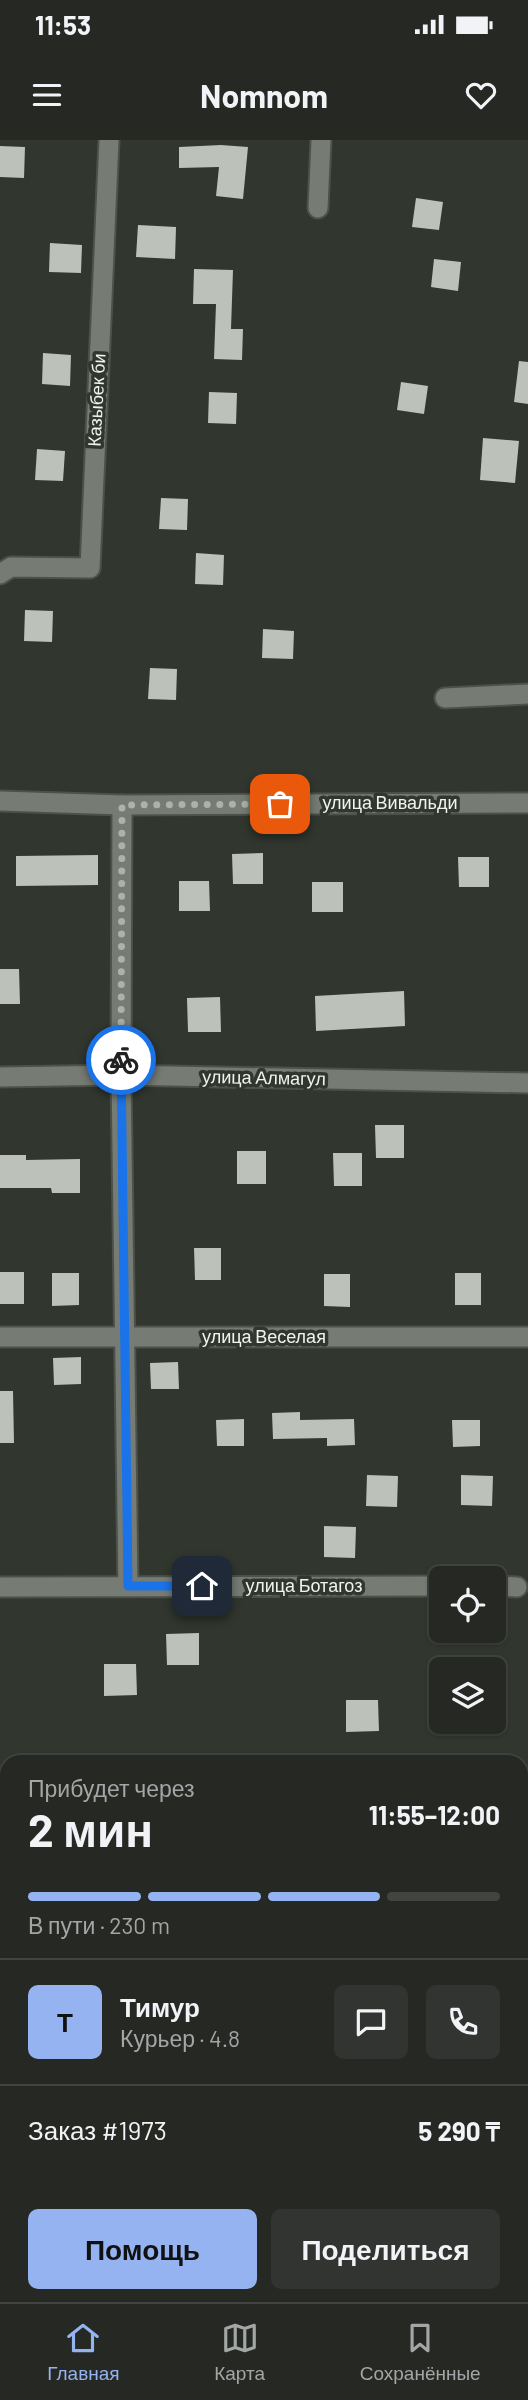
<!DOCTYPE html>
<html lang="ru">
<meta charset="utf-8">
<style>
body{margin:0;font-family:Barlow,sans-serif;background:#313430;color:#f1f3f6;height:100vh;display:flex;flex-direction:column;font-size:26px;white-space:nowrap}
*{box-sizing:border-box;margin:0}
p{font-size:23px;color:#a3a6a6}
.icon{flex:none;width:38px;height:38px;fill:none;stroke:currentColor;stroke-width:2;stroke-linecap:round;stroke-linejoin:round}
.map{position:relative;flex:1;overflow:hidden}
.sheet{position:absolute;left:0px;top:1615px;width:528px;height:548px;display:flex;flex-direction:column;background:#252823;border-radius:21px 21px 0 0;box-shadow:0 2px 5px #0004,0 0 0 2px #424441}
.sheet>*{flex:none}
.fabs{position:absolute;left:429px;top:1426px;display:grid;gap:14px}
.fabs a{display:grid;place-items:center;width:77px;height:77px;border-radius:10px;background:#252823;box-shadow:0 2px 5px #0004,0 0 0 2px #424441;font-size:35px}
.pin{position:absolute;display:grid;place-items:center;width:60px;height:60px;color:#fff;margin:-30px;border-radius:14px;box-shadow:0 4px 10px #0006}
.courier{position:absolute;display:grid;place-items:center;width:70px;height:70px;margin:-35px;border:5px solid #1a73e8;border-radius:50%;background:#fff;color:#222;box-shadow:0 2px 9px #0007}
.summary em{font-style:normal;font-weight:700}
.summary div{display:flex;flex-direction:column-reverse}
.summary{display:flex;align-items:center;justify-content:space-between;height:119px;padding:0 28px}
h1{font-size:46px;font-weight:700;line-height:52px}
.bar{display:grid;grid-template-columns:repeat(4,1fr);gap:10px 7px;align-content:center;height:84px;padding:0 28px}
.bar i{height:9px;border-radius:5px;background:#424441}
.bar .selected{background:#95b2f1}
.bar p{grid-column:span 4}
.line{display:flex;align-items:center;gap:18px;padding:0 28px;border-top:2px solid #424441}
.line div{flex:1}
.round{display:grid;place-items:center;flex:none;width:74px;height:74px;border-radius:10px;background:#313430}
.primary-button{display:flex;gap:14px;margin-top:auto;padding:14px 28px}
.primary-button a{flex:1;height:80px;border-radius:10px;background:#95b2f1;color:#111;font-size:28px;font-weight:700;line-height:80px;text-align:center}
.primary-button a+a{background:#313430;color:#f1f3f6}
.status{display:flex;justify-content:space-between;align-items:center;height:49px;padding:0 35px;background:#252823;direction:ltr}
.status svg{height:19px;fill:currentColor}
header{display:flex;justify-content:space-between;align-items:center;height:91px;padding:0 28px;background:#252823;font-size:32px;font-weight:700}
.tab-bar{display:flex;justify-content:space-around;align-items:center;height:98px;border-top:2px solid #424441;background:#252823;font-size:19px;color:#a3a6a6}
.tab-bar a{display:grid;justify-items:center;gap:4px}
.tab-bar .selected{color:#95b2f1}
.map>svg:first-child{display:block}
.building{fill:#bcc2b9}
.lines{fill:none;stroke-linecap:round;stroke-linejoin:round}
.minor-casing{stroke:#4d514b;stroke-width:23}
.minor{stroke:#767c74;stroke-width:19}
.done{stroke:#adb1ab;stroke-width:7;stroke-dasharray:0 12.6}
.route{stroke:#1a73e8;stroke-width:9}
.labels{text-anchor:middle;stroke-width:7;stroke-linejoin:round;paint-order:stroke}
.street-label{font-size:18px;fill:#f0f3ee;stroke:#31362f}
</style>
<div class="status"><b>11:53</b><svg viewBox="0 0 49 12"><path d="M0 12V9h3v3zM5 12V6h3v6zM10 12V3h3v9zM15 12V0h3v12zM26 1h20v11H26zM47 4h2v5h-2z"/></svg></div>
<header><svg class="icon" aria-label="menu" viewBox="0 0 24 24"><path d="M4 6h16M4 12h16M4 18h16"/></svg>Nomnom<svg class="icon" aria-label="heart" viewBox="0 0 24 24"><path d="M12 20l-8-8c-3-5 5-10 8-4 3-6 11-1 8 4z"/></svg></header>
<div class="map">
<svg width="528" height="2162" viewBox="0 0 528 2162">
<rect width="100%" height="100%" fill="#31362f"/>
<!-- building -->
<g class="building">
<polygon points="221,5 248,7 243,59 216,56 219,27 179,28 179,7"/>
<polygon points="0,6 25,7 24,38 0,37"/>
<polygon points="416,58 443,62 439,90 412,87"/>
<polygon points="138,85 176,87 175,119 136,117"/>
<polygon points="50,103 82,105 81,133 49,132"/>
<polygon points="434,119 461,122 458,151 431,147"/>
<polygon points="194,129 233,130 231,189 243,189 242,220 214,219 216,164 193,164"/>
<polygon points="43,213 71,215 70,246 42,244"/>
<polygon points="519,221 528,222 528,264 514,262"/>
<polygon points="401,242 428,246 424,274 397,270"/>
<polygon points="209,252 237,253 236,284 208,283"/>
<polygon points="483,298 519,301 515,343 480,340"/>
<polygon points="37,309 65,311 63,341 35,340"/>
<polygon points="161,358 188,359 187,390 159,389"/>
<polygon points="196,413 224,415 223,445 195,444"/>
<polygon points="25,470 53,471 52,502 24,501"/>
<polygon points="263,489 294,491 293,519 262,518"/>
<polygon points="150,528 177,529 176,560 148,559"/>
<polygon points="263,713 263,744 233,744 232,714"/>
<polygon points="98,715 98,745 16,746 16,716"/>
<polygon points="458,717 489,717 489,747 459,747"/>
<polygon points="179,741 209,741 210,771 179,771"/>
<rect x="312" y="742" width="31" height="30"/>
<polygon points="0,829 19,829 20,864 0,864"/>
<polygon points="404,851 405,886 316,891 315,856"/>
<polygon points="220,857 221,892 188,892 187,858"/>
<polygon points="375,985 404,985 404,1018 376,1018"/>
<rect x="237" y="1011" width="29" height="33"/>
<polygon points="333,1013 362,1013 362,1046 334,1046"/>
<polygon points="0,1015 26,1015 26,1020 80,1019 80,1053 52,1053 51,1048 0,1048"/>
<polygon points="194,1108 221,1108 221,1140 195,1140"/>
<rect x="0" y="1132" width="24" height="32"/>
<polygon points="52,1133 79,1133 79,1165 52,1166"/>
<rect x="455" y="1133" width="26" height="32"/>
<polygon points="324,1134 350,1134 350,1167 324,1166"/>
<polygon points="81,1217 81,1244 54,1245 53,1218"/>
<polygon points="178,1222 179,1249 151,1249 150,1223"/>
<polygon points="0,1251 13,1251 14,1303 0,1303"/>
<polygon points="300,1272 300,1280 354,1279 355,1305 327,1306 327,1298 273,1299 272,1273"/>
<polygon points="244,1279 244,1306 217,1306 216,1280"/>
<polygon points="452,1280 480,1280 480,1306 453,1307"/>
<polygon points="367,1335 398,1336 397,1367 366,1366"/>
<polygon points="461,1335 493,1336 492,1366 461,1365"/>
<polygon points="324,1386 356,1387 355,1418 324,1417"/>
<polygon points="199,1493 199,1525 167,1525 166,1494"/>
<polygon points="104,1524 136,1524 137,1555 104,1556"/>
<polygon points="346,1560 378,1560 379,1591 346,1592"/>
</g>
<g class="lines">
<!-- minor casing -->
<g class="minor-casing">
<g id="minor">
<polyline points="318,68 321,0"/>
<polyline points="0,434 11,427 90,428 109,0"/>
<polyline points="445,558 528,554"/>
<polyline points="0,661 122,665 528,663"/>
<polyline points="122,665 121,935 128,1446"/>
<polyline points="0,937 121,935 528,943"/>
<polyline points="0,1197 528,1197"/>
<polyline points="494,1446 517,1447"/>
<polyline points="0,1447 441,1446"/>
</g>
</g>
<!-- minor -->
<use href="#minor" class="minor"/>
</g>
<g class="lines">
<!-- done -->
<polyline class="done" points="121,920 122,665 280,664"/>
<!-- route -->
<polyline class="route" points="121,920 128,1446 202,1446"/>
</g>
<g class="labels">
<!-- street labels -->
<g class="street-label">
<text transform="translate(97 260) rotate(-87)" y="6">Казыбек би</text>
<text x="390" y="669">улица Вивальди</text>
<text transform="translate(264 938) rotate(1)" y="6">улица Алмагул</text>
<text x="264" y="1203">улица Веселая</text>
<text x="304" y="1452">улица Ботагоз</text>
</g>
</g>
</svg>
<div class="fabs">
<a><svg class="icon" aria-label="locate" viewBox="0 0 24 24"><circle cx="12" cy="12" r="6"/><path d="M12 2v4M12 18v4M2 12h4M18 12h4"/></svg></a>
<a><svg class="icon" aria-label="layers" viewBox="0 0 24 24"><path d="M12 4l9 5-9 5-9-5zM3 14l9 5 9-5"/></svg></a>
</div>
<div class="pin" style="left:280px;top:664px;background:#ea580c"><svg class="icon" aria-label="bag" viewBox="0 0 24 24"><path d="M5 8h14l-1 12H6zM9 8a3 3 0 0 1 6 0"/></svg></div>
<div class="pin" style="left:202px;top:1446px;background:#1f2937"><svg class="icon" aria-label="home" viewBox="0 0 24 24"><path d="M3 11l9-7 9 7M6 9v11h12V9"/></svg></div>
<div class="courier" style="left:121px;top:920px"><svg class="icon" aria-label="bike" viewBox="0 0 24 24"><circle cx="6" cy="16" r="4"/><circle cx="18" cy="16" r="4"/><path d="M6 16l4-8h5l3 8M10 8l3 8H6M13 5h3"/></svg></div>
<section class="sheet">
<div class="summary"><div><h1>2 мин</h1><p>Прибудет через</p></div><em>11:55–12:00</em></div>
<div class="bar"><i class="selected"></i><i class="selected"></i><i class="selected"></i><i></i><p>В пути · 230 m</p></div>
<div class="line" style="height:126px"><b class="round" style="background:#95b2f1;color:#111">Т</b><div><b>Тимур</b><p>Курьер · 4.8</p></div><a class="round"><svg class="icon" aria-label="chat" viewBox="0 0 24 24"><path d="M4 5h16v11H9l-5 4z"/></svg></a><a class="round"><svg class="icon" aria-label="phone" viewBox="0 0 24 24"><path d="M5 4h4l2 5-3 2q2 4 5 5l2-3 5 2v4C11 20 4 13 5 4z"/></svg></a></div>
<div class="line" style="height:91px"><div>Заказ #1973</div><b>5 290 ₸</b></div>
<div class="primary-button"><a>Помощь</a><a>Поделиться</a></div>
</section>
</div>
<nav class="tab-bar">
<a class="selected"><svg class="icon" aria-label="home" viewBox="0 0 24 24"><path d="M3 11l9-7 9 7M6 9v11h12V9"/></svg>Главная</a>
<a><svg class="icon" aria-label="map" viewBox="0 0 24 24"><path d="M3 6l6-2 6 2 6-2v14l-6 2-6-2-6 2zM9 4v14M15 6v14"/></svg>Карта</a>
<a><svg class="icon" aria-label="saved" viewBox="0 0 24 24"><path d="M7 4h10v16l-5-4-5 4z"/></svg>Сохранённые</a>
</nav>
